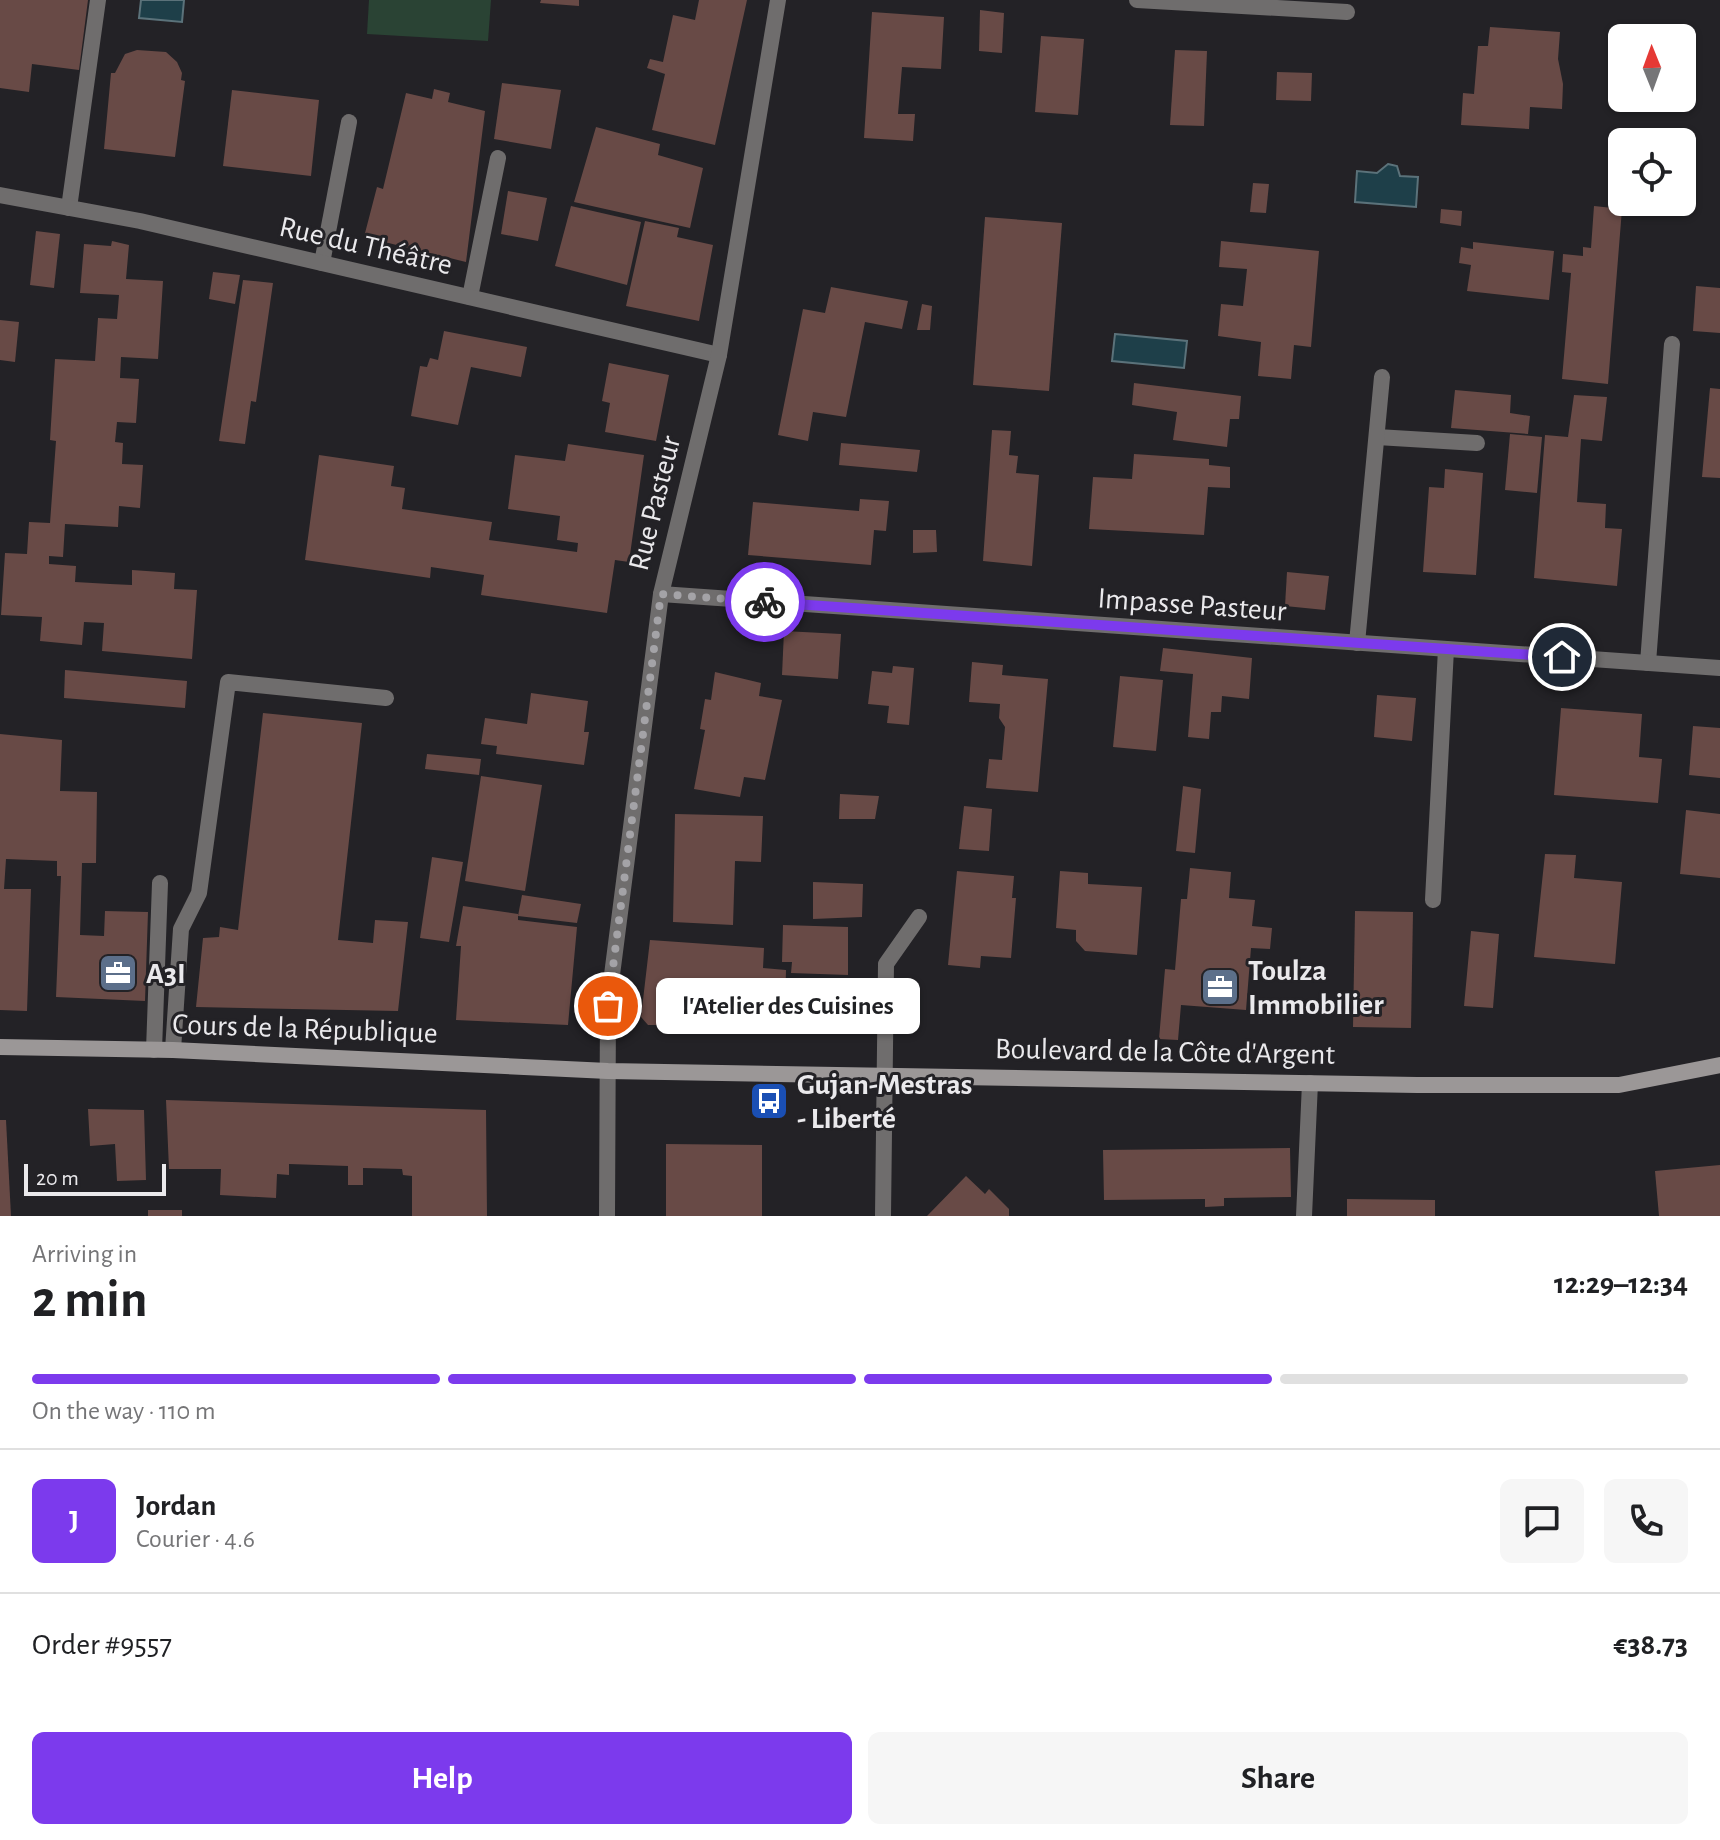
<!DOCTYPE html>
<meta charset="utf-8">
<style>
body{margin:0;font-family:"Alegreya Sans",sans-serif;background:#f6f6f6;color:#202124;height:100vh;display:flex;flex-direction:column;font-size:30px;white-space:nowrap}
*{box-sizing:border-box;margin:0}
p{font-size:26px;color:#757577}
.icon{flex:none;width:44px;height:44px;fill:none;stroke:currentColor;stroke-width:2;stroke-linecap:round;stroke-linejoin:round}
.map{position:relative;height:1216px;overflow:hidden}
.side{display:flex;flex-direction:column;background:#fff;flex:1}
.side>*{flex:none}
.needle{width:52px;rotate:359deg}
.tools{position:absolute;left:1608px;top:24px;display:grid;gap:16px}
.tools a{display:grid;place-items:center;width:88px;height:88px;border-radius:12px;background:#fff;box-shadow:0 2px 6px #0004;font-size:40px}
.scale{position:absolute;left:24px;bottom:20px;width:142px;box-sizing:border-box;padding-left:8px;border:4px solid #eae9ec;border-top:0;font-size:22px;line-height:28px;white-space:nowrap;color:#eae9ec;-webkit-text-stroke:6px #232226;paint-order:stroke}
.pin{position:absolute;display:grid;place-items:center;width:68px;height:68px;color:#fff;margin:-34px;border:4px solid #fff;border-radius:50%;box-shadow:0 2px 8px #0007}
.courier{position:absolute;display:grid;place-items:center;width:80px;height:80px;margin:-40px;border:6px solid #7c3aed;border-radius:50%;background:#fff;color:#222;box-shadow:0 2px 10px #0007}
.bubble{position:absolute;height:56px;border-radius:12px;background:#fff;box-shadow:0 2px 6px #0004;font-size:26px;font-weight:700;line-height:56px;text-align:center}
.head em{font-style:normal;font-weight:700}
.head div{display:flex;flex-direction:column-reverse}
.head{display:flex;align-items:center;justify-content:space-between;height:136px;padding:0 32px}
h1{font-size:52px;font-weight:700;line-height:60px}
.bar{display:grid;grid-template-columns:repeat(4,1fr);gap:12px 8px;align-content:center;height:96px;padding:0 32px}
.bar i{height:10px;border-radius:6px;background:#e0e0e0}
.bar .active{background:#7c3aed}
.bar p{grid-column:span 4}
.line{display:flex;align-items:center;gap:20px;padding:0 32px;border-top:2px solid #e0e0e0}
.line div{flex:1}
.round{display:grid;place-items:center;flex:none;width:84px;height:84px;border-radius:12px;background:#f6f6f6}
.cta{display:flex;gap:16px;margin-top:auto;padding:16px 32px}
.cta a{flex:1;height:92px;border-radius:12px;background:#7c3aed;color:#fff;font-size:32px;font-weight:700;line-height:92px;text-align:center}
.cta a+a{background:#f6f6f6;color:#202124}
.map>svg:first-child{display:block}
.green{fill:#2a4334}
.water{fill:#1e3f49;stroke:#5b727a;stroke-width:2}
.building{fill:#684a46}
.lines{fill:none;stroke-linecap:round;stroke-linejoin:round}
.lane{stroke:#6f6d6d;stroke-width:16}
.street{stroke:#6f6d6d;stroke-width:16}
.secondary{stroke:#9b9797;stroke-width:16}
.done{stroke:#a4a3a7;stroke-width:8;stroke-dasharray:0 14.4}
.route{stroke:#7c3aed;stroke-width:10}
.labels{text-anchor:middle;stroke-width:6;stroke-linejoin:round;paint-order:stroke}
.street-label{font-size:30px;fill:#eae9ec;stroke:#232226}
.poi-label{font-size:30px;font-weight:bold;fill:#eae9ec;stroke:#232226;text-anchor:start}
</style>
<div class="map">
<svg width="1720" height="1216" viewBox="0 0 1720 1216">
<rect width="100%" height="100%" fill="#232226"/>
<!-- green -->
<polygon class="green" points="369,0 491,0 488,41 367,34"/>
<!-- water -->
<g class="water">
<polygon points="141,0 184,0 182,22 139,18"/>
<polygon points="1388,164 1397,166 1400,176 1418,177 1416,207 1355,202 1357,171 1377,173"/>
<polygon points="1115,334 1187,341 1184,368 1112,361"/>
</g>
<!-- building -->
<g class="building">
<polygon points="0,0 88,0 79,70 32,64 29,92 0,88"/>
<polygon points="541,0 579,0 579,6 540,3"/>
<polygon points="699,0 747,0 715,145 652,130 665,74 647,68 650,59 663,62 673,15 695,20"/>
<polygon points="980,10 1004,13 1002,53 979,51"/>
<polygon points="872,12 944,17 941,69 902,67 898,114 915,114 913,141 864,138"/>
<polygon points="1490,27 1560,32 1558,59 1563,84 1562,109 1530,107 1529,129 1461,125 1463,93 1474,94 1478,46 1488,46"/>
<polygon points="1041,36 1084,39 1078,115 1035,112"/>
<polygon points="137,50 166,52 177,62 182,73 181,80 185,81 175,157 104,149 111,73 115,73 125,54"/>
<polygon points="1175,50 1207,51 1204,126 1170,125"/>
<polygon points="1277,72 1312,73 1311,101 1276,100"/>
<polygon points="502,83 561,90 551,149 494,139"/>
<polygon points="434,89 450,93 448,102 485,111 466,262 364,237 377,187 383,189 406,93 432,99"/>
<polygon points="232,90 319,100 311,176 223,166"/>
<polygon points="596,127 660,144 658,155 703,168 690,228 574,202"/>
<polygon points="1253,183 1269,184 1266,213 1250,212"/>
<polygon points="508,191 547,198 538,241 501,234"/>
<polygon points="571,206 641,222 627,285 555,266"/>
<polygon points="1594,206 1622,209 1608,384 1562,379 1571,273 1562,272 1563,254 1583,256 1583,247 1591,248"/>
<polygon points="1441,209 1462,211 1461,226 1440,223"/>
<polygon points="985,217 1062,223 1049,391 973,385"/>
<polygon points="645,221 679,228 677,237 713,245 699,321 626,306"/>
<polygon points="36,231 60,234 54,288 30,285"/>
<polygon points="112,241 129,245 126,279 163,281 158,359 121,357 120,378 139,379 136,423 117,422 115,442 123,443 122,464 143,465 140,508 119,506 118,527 65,524 63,557 49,556 49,564 76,566 75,582 110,584 132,585 132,570 175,573 174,589 197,590 192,659 102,651 104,623 84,622 82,645 40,641 42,617 1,615 5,553 27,554 29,522 50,523 56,441 50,440 55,359 95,361 98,318 117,319 119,295 80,293 84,244 111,246"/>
<polygon points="1221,241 1319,251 1311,347 1294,345 1291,379 1258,376 1261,342 1218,336 1221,304 1243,306 1247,269 1219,267"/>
<polygon points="1473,242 1554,251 1549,300 1467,291 1471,265 1459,263 1461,247 1473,249"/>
<polygon points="213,272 240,275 235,304 209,299"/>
<polygon points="243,280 273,283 256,402 251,401 245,444 219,441"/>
<polygon points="1696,286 1720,288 1720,333 1693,331"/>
<polygon points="831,287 908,301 902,329 865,322 846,417 813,412 808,441 778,435 803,309 825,313"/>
<polygon points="922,304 932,306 930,330 917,330"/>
<polygon points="0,320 19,322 15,362 0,360"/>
<polygon points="444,331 527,347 521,377 471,367 458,425 411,416 420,366 427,367 430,358 438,360"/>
<polygon points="609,363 669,375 656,441 605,432 610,403 602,401"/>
<polygon points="1134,383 1241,396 1239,419 1230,419 1227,447 1173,440 1177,412 1132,405"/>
<polygon points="1710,388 1720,389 1720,478 1702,477"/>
<polygon points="1455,390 1511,395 1510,413 1530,416 1528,434 1451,428"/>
<polygon points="1574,395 1607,397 1602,441 1581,439 1577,502 1606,504 1605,528 1622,529 1617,586 1534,578 1545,435 1568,437"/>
<polygon points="992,430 1011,431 1009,455 1018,456 1016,473 1039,475 1032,566 983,561"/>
<polygon points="1510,434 1542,437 1537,493 1505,490"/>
<polygon points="841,443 920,450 917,472 839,465"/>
<polygon points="568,444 644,455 629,562 615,560 607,613 481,595 484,575 431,567 430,578 305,560 319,455 394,466 391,486 405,488 402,509 492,522 489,540 577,552 578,543 557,540 560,516 508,509 515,455 565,461"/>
<polygon points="1134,454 1209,459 1209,465 1230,467 1230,488 1208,487 1204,535 1089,529 1093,477 1132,479"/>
<polygon points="1445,469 1483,473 1476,575 1423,572 1429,487 1444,488"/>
<polygon points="860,499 889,501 886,531 874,530 871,565 748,555 753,502 859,511"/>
<polygon points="913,530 936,530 937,552 913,553"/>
<polygon points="1287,572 1329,576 1325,610 1285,606"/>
<polygon points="784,631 841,634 838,679 782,675"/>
<polygon points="1163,648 1252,658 1249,699 1222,696 1221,712 1211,712 1209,739 1188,737 1193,674 1160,671"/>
<polygon points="972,662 1003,665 1002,675 1048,679 1038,792 986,788 989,759 1002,760 1005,727 999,718 1000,704 969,702"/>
<polygon points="893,666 914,668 909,725 887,723 889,706 868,704 872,671 892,673"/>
<polygon points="65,670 187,681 185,708 64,698"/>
<polygon points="715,672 761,683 759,696 782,700 765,780 744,777 740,797 694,789 705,730 700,729 705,699 711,700"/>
<polygon points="1120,676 1163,680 1156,751 1113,747"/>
<polygon points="531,693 588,701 584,732 589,732 584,765 496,754 497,746 481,744 485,718 527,724"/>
<polygon points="1377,695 1416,698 1412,741 1374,737"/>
<polygon points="1561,708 1642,714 1639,757 1662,759 1658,803 1554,795"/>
<polygon points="263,713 362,723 338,940 373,943 375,920 408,922 398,1011 196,1007 203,938 219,937 220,927 238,930"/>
<polygon points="1693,726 1720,728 1720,778 1689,775"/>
<polygon points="0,734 62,740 60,791 97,792 96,863 82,863 80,935 104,936 105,911 148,912 145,1001 56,997 61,876 57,876 57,861 6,859 4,889 31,889 27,1011 0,1010"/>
<polygon points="427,754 481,759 479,775 425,769"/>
<polygon points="481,776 542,785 525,891 465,881"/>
<polygon points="1183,786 1201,789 1195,853 1176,851"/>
<polygon points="840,794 879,796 875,819 839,819"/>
<polygon points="964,806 992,809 989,851 959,849"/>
<polygon points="1686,810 1720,814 1720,878 1680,874"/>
<polygon points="675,814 763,816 761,862 735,861 733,925 673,922"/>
<polygon points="1545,854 1576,855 1574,878 1622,882 1615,964 1534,957"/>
<polygon points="432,857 463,862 449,942 420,938"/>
<polygon points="1190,868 1231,872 1229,898 1255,900 1252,926 1272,928 1270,949 1251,948 1246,1010 1181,1005 1178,1040 1159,1039 1165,969 1175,970 1181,899 1187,899"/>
<polygon points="957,871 1014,876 1012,898 1016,898 1011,958 981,956 980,968 948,965"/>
<polygon points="1060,871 1088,873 1088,884 1142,887 1137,955 1085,951 1076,941 1076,930 1056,928"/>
<polygon points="813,882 863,884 862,917 813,919"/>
<polygon points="522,895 581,904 577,923 518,916"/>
<polygon points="463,906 518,914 518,920 577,927 568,1025 456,1020 461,946 456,946"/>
<polygon points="1355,911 1413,912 1411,1028 1353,1027"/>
<polygon points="783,925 848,927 848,975 791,973 792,962 782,962"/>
<polygon points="1471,931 1499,934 1493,1008 1464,1006"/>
<polygon points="650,940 764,948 763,968 786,970 785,1009 671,1005 670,1018 663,1025 648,1025 641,1017"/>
<polygon points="166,1100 486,1110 487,1216 412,1216 412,1176 403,1175 402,1169 363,1168 363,1185 348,1185 348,1166 289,1164 289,1175 277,1174 276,1198 220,1195 221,1169 169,1169"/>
<polygon points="88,1109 144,1110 146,1180 117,1181 115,1144 90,1146"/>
<polygon points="0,1120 6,1120 11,1216 0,1216"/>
<polygon points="666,1144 762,1145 762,1216 666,1216"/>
<polygon points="1290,1148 1291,1197 1224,1198 1224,1206 1205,1207 1205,1199 1104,1200 1103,1150"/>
<polygon points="1720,1165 1720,1216 1659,1216 1655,1171"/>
<polygon points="966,1176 985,1194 989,1189 1009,1209 1009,1216 927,1216"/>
<polygon points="1347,1199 1435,1200 1435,1216 1347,1216"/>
<rect x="148" y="1210" width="34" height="6"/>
</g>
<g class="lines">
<!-- lane -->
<g class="lane">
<polyline points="69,208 98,0"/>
<polyline points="322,263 349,122"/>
<polyline points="470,297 498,158"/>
<polyline points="1377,437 1477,443"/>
<polyline points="1357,643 1382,377"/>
<polyline points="1648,663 1672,344"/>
<polyline points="1433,900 1446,649"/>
<polyline points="154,1050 160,883"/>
<polyline points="173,1050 181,929 199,893 228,682 386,698"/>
<polyline points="883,1216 886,964 919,917"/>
<polyline points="1304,1216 1310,1083"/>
</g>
<!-- street -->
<g class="street">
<polyline points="1137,0 1347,12"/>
<polyline points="0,195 140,221 719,355"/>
<polyline points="661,594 1720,668"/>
<polyline points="607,1216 608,1006 661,594 719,355 778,0"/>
</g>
<!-- secondary -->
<polyline class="secondary" points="0,1047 173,1050 608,1071 1417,1085 1619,1085 1720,1065"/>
</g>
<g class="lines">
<!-- done -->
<polyline class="done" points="608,1006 661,594 765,602"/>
<!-- route -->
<polyline class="route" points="765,602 1562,657"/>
</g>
<!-- icons -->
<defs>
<g id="office-square" transform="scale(2)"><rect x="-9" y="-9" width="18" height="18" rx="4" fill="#5c6f8a" stroke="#232226"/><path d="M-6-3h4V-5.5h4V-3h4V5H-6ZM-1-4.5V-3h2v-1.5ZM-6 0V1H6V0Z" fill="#fff"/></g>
<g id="bus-square" transform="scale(2)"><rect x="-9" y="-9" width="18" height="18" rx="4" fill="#1a4fb4" stroke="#232226"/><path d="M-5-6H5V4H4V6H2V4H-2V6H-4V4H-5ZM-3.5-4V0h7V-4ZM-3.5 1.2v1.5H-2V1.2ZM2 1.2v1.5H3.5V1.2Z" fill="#fff"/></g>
</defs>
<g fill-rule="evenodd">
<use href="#office-square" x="118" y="973"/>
<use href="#office-square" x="1220" y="987"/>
<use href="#bus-square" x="769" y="1101"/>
</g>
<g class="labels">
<!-- street labels -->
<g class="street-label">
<text transform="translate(366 245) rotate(13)" y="10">Rue du Théâtre</text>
<text transform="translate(654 503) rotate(-76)" y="10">Rue Pasteur</text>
<text transform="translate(1192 604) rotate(4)" y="10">Impasse Pasteur</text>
<text transform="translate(305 1028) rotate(2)" y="10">Cours de la République</text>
<text transform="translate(1165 1051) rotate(1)" y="10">Boulevard de la Côte d'Argent</text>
</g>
<!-- poi labels -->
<g class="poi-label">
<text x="1248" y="980">Toulza<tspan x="1248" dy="34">Immobilier</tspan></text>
<text x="146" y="983">A3I</text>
<text x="797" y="1094">Gujan-Mestras<tspan x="797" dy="34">- Liberté</tspan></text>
</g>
</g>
</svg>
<div class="tools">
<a><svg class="needle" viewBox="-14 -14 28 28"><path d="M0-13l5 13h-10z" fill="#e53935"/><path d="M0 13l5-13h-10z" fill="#757577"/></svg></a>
<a><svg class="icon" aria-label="locate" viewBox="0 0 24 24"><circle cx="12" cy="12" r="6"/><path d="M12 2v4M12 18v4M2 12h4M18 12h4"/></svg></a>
</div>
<div class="scale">20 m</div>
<div class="pin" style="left:608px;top:1006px;background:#ea580c"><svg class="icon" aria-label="bag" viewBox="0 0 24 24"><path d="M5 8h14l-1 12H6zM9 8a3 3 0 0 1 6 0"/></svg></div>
<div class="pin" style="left:1562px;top:657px;background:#1f2937"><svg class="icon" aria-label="home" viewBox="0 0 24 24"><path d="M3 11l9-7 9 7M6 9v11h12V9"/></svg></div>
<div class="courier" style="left:765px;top:602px"><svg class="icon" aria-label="bike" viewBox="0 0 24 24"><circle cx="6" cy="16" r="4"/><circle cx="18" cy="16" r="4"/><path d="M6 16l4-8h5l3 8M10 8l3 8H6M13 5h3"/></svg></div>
<div class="bubble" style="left:656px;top:978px;width:264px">l'Atelier des Cuisines</div>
</div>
<section class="side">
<div class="head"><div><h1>2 min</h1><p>Arriving in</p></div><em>12:29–12:34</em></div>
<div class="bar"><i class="active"></i><i class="active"></i><i class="active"></i><i></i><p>On the way · 110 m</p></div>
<div class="line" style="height:144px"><b class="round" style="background:#7c3aed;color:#fff">J</b><div><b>Jordan</b><p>Courier · 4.6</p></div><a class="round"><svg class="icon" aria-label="chat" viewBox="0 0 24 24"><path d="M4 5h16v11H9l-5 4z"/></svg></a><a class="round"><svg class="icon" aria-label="phone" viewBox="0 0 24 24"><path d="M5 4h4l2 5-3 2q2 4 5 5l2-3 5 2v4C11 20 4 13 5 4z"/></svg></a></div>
<div class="line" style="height:104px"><div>Order #9557</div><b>€38.73</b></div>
<div class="cta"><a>Help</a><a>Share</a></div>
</section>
